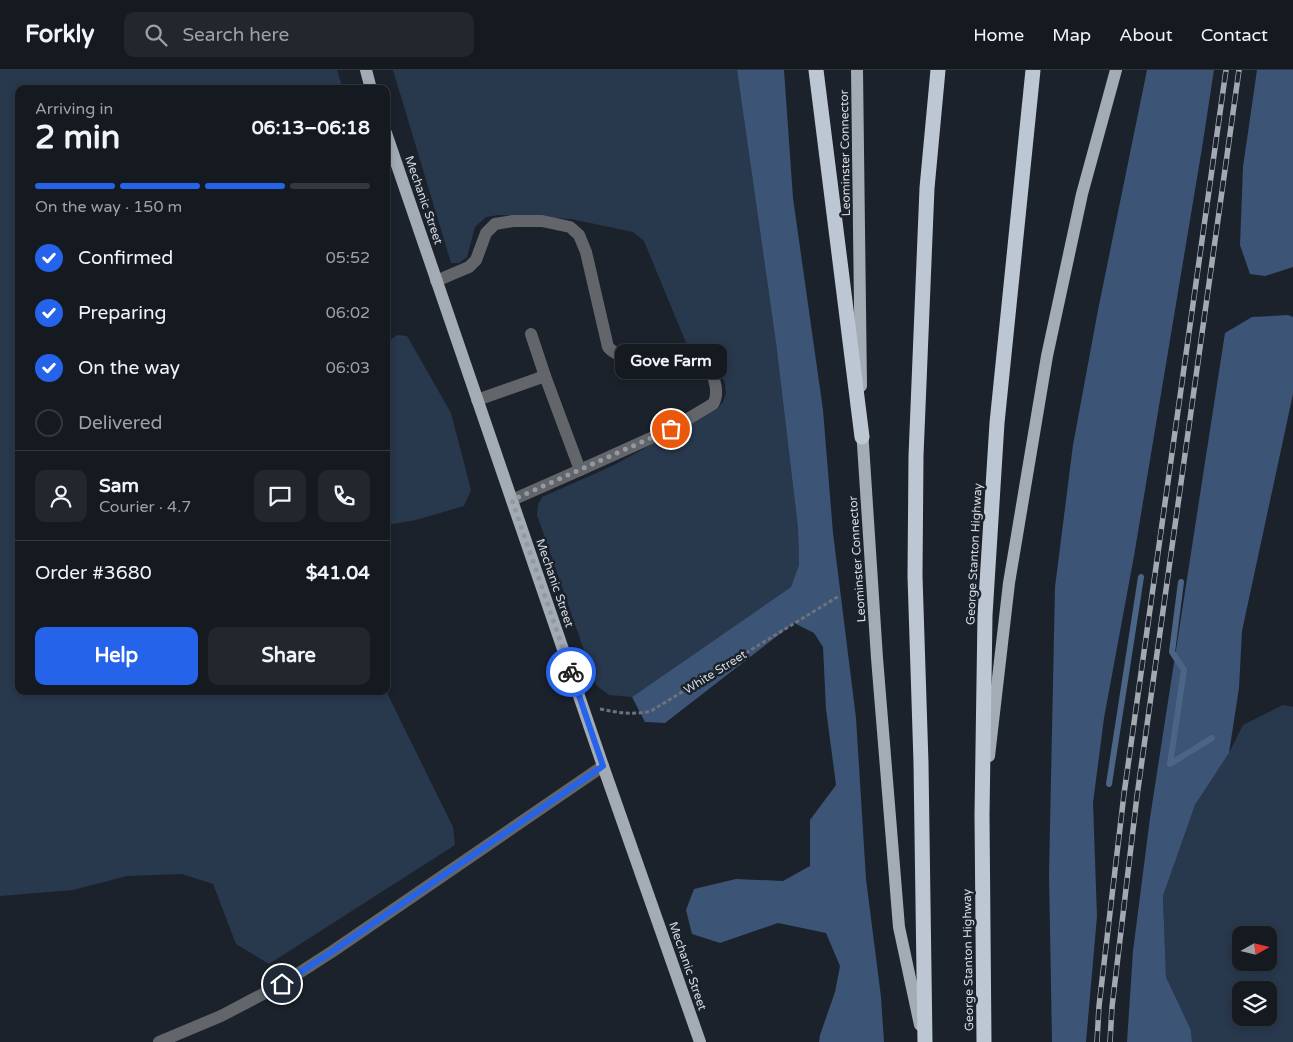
<!DOCTYPE html>
<meta charset="utf-8">
<style>
body{margin:0;font-family:"Varela Round",sans-serif;background:#21272d;color:#f1f3f6;height:100vh;display:flex;flex-direction:column;font-size:19px;white-space:nowrap}
*{box-sizing:border-box;margin:0}
p{font-size:16px;color:#9da1a5}
.icon{flex:none;width:28px;height:28px;fill:none;stroke:currentColor;stroke-width:2;stroke-linecap:round;stroke-linejoin:round}
.map{position:relative;flex:1;overflow:hidden}
.drawer{position:absolute;left:15px;top:15px;width:375px;height:610px;display:flex;flex-direction:column;background:#141a20;border-radius:10px;box-shadow:0 2px 8px #0003,0 0 0 1px #33383e}
.drawer>*{flex:none}
.needle{width:32px;rotate:82deg}
.buttons{position:absolute;left:1232px;top:856px;display:grid;gap:10px}
.buttons a{display:grid;place-items:center;width:45px;height:45px;border-radius:10px;background:#141a20;box-shadow:0 2px 8px #0003,0 0 0 1px #33383e;font-size:25px}
.pin{position:absolute;display:grid;place-items:center;width:42px;height:42px;color:#fff;margin:-21px;border:2px solid #fff;border-radius:50%;box-shadow:0 1px 5px #0007}
.courier{position:absolute;display:grid;place-items:center;width:50px;height:50px;margin:-25px;border:4px solid #2563eb;border-radius:50%;background:#fff;color:#222;box-shadow:0 1px 6px #0007}
.bubble{position:absolute;height:35px;border-radius:10px;background:#141a20;box-shadow:0 2px 8px #0003,0 0 0 1px #33383e;font-size:16px;font-weight:700;line-height:35px;text-align:center}
.overview em{font-style:normal;font-weight:700}
.overview div{display:flex;flex-direction:column-reverse}
.overview{display:flex;align-items:center;justify-content:space-between;height:85px;padding:0 20px}
h1{font-size:32px;font-weight:700;line-height:38px}
.bar{display:grid;grid-template-columns:repeat(4,1fr);gap:8px 5px;align-content:center;height:60px;padding:0 20px}
.bar i{height:6px;border-radius:4px;background:#33383e}
.bar .active{background:#2563eb}
.bar p{grid-column:span 4}
.line{display:flex;align-items:center;gap:12px;padding:0 20px;border-top:1px solid #33383e}
.line div{flex:1}
.round{display:grid;place-items:center;flex:none;width:52px;height:52px;border-radius:10px;background:#21272d}
ol{padding:0 20px;list-style:none}
li{display:flex;align-items:center;gap:15px;height:55px}
li p{margin-inline-start:auto}
li .icon{padding:5px;border-radius:50%;background:#2563eb;color:#fff;stroke-width:4}
li:last-child{color:#9da1a5}
li i{width:28px;height:28px;border:2px solid #33383e;border-radius:50%}
.action{display:flex;gap:10px;margin-top:auto;padding:10px 20px}
.action a{flex:1;height:58px;border-radius:10px;background:#2563eb;color:#fff;font-size:20px;font-weight:700;line-height:58px;text-align:center}
.action a+a{background:#21272d;color:#f1f3f6}
header{display:flex;align-items:center;gap:30px;box-sizing:border-box;height:70px;padding:0 25px;background:#141a20;border-bottom:1px solid #33383e}
header strong{font-size:24px}
nav{display:flex;gap:28px;margin-inline-start:auto;font-size:18px}
.search{width:350px;height:45px;background:#21272d;display:flex;align-items:center;gap:12px;box-sizing:border-box;padding:0 18px;border-radius:10px;color:#9da1a5;font-size:19px}
.map>svg:first-child{display:block}
.green{fill:#28384d;fill-rule:evenodd}
.forest{fill:#3c5476}
.lines{fill:none;stroke-linecap:round;stroke-linejoin:round}
.stream{stroke:#4c6587;stroke-width:6}
.path{stroke:#6d737b;stroke-width:3;stroke-dasharray:4 2.5;stroke-linecap:butt}
.minor{stroke:#62666b;stroke-width:12}
.major{stroke:#a3abb5;stroke-width:12}
.highway{stroke:#bdc6d3;stroke-width:15}
.rail-casing{stroke:#a4a9b1;stroke-width:5.5}
.rail{stroke:#1b222b;stroke-width:4;stroke-dasharray:11;stroke-linecap:butt}
.done{stroke:#9499a1;stroke-width:5;stroke-dasharray:0 9}
.route{stroke:#2563eb;stroke-width:6}
.labels{text-anchor:middle;stroke-width:5;stroke-linejoin:round;paint-order:stroke}
.street-label{font-size:12px;fill:#d5d9e0;stroke:#1b222b}
</style>
<header>
<strong>Forkly</strong>
<div class="search"><svg class="icon" aria-label="search" viewBox="0 0 24 24"><circle cx="10" cy="10" r="6"/><path d="M15 15l6 6"/></svg>Search here</div>
<nav><a>Home</a><a>Map</a><a>About</a><a>Contact</a></nav>
</header>
<div class="map">
<svg width="1293" height="972" viewBox="0 0 1293 972">
<rect width="100%" height="100%" fill="#1b222b"/>
<!-- green -->
<g class="green">
<polygon points="0,0 337,0 343,19 19,19 19,621 386,621 453,757 455,775 269,894 236,874 213,814 182,804 127,806 73,820 0,826"/>
<polygon points="393,0 737,0 776,273 798,458 799,495 791,517 632,627 609,625 596,615 537,445 538,434 542,427 612,396 717,339 723,332 726,323 725,314 717,289 704,278 689,280 644,171 633,162 571,149 499,145 486,147 475,157 467,187 459,193 451,193"/>
<polygon points="397,265 407,266 451,343 471,420 464,436 416,450 386,455 386,273"/>
<path d="M1283,635L1293,637V972H1192L1191,960L1166,907L1163,826L1195,735L1229,683L1243,655ZM1241,865H1269V892H1241ZM1241,920H1269V948H1241Z"/>
</g>
<!-- forest -->
<g class="forest">
<polygon points="737,0 784,0 793,128 823,340 833,463 856,648 866,809 881,927 884,972 819,972 820,965 835,922 840,896 826,863 778,853 720,873 692,864 686,840 694,819 736,809 783,811 810,796 810,750 836,715 826,639 823,577 814,563 794,553 665,653 645,652 632,627 791,517 799,495 798,458 776,273"/>
<polygon points="1147,0 1214,0 1202,78 1134,486 1104,648 1093,733 1097,846 1086,972 1052,972 1049,804 1055,517 1073,375 1098,240"/>
<polygon points="1257,0 1293,0 1293,197 1265,206 1250,204 1240,175 1243,97"/>
<polygon points="1288,245 1293,247 1293,324 1242,561 1239,618 1229,683 1195,735 1163,826 1166,907 1191,960 1192,972 1127,972 1133,881 1150,748 1225,263 1252,247"/>
</g>
<g class="lines">
<!-- stream -->
<g class="stream">
<polyline points="1181,512 1172,582 1184,600 1170,694 1212,668"/>
<polyline points="1109,714 1141,507"/>
</g>
<!-- path -->
<path class="path" d="M600,639C619,643 633,645 651,641L839,526"/>
<!-- minor -->
<g class="minor">
<path d="M436,211L469,197L476,190L486,163L495,154L513,151H542L570,157L579,165L586,182L608,277C620,291 654,293 672,291C685,290 690,287 704,290C712,301 721,321 713,334L671,359L580,400"/>
<polyline points="531,264 545,306"/>
<polyline points="477,330 545,306 580,400 512,430"/>
<polyline points="159,972 221,946 282,914 333,881 603,696"/>
</g>
<!-- major -->
<g class="major">
<polyline points="366,0 371,19"/>
<polyline points="857,0 861,316"/>
<polyline points="386,63 603,696 700,972"/>
<polyline points="862,359 877,588 899,857 920,955"/>
<polyline points="989,686 1009,513 1047,286 1082,124 1116,0"/>
</g>
<!-- highway -->
<g class="highway">
<polyline points="816,0 862,367"/>
<polyline points="925,972 921,693 915,506 916,386 927,118 938,0"/>
<polyline points="984,972 982,745 985,545 997,353 1033,0"/>
</g>
<!-- rail casing -->
<g class="rail-casing">
<g id="rail">
<polyline points="1097,972 1099,936 1124,724 1226,0"/>
<polyline points="1110,972 1112,937 1137,726 1239,0"/>
</g>
</g>
<!-- rail -->
<use href="#rail" class="rail"/>
</g>
<g class="lines">
<!-- done -->
<polyline class="done" points="571,602 512,430 671,359"/>
<!-- route -->
<polyline class="route" points="282,914 333,881 603,696 571,602"/>
</g>
<g class="labels">
<!-- street labels -->
<g class="street-label">
<text transform="translate(845 83) rotate(-91)" y="4">Leominster Connector</text>
<text transform="translate(424 130) rotate(71)" y="4">Mechanic Street</text>
<text transform="translate(974 484) rotate(-87)" y="4">George Stanton Highway</text>
<text transform="translate(857 489) rotate(-94)" y="4">Leominster Connector</text>
<text transform="translate(555 513) rotate(71)" y="4">Mechanic Street</text>
<text transform="translate(715 602) rotate(-32)" y="4">White Street</text>
<text transform="translate(968 890) rotate(-91)" y="4">George Stanton Highway</text>
<text transform="translate(688 896) rotate(71)" y="4">Mechanic Street</text>
</g>
</g>
</svg>
<div class="buttons">
<a><svg class="needle" viewBox="-14 -14 28 28"><path d="M0-13l5 13h-10z" fill="#e53935"/><path d="M0 13l5-13h-10z" fill="#9da1a5"/></svg></a>
<a><svg class="icon" aria-label="layers" viewBox="0 0 24 24"><path d="M12 4l9 5-9 5-9-5zM3 14l9 5 9-5"/></svg></a>
</div>
<div class="pin" style="left:671px;top:359px;background:#ea580c"><svg class="icon" aria-label="bag" viewBox="0 0 24 24"><path d="M5 8h14l-1 12H6zM9 8a3 3 0 0 1 6 0"/></svg></div>
<div class="pin" style="left:282px;top:914px;background:#1f2937"><svg class="icon" aria-label="home" viewBox="0 0 24 24"><path d="M3 11l9-7 9 7M6 9v11h12V9"/></svg></div>
<div class="courier" style="left:571px;top:602px"><svg class="icon" aria-label="bike" viewBox="0 0 24 24"><circle cx="6" cy="16" r="4"/><circle cx="18" cy="16" r="4"/><path d="M6 16l4-8h5l3 8M10 8l3 8H6M13 5h3"/></svg></div>
<div class="bubble" style="left:615px;top:274px;width:112px">Gove Farm</div>
<section class="drawer">
<div class="overview"><div><h1>2 min</h1><p>Arriving in</p></div><em>06:13–06:18</em></div>
<div class="bar"><i class="active"></i><i class="active"></i><i class="active"></i><i></i><p>On the way · 150 m</p></div>
<ol>
<li><svg class="icon" aria-label="check" viewBox="0 0 24 24"><path d="M5 12l5 5 9-10"/></svg>Confirmed<p>05:52</p></li>
<li><svg class="icon" aria-label="check" viewBox="0 0 24 24"><path d="M5 12l5 5 9-10"/></svg>Preparing<p>06:02</p></li>
<li><svg class="icon" aria-label="check" viewBox="0 0 24 24"><path d="M5 12l5 5 9-10"/></svg>On the way<p>06:03</p></li>
<li><i></i>Delivered</li>
</ol>
<div class="line" style="height:90px"><a class="round"><svg class="icon" aria-label="person" viewBox="0 0 24 24"><circle cx="12" cy="8" r="4"/><path d="M4 21q1-7 8-7t8 7"/></svg></a><div><b>Sam</b><p>Courier · 4.7</p></div><a class="round"><svg class="icon" aria-label="chat" viewBox="0 0 24 24"><path d="M4 5h16v11H9l-5 4z"/></svg></a><a class="round"><svg class="icon" aria-label="phone" viewBox="0 0 24 24"><path d="M5 4h4l2 5-3 2q2 4 5 5l2-3 5 2v4C11 20 4 13 5 4z"/></svg></a></div>
<div class="line" style="height:65px"><div>Order #3680</div><b>$41.04</b></div>
<div class="action"><a>Help</a><a>Share</a></div>
</section>
</div>
